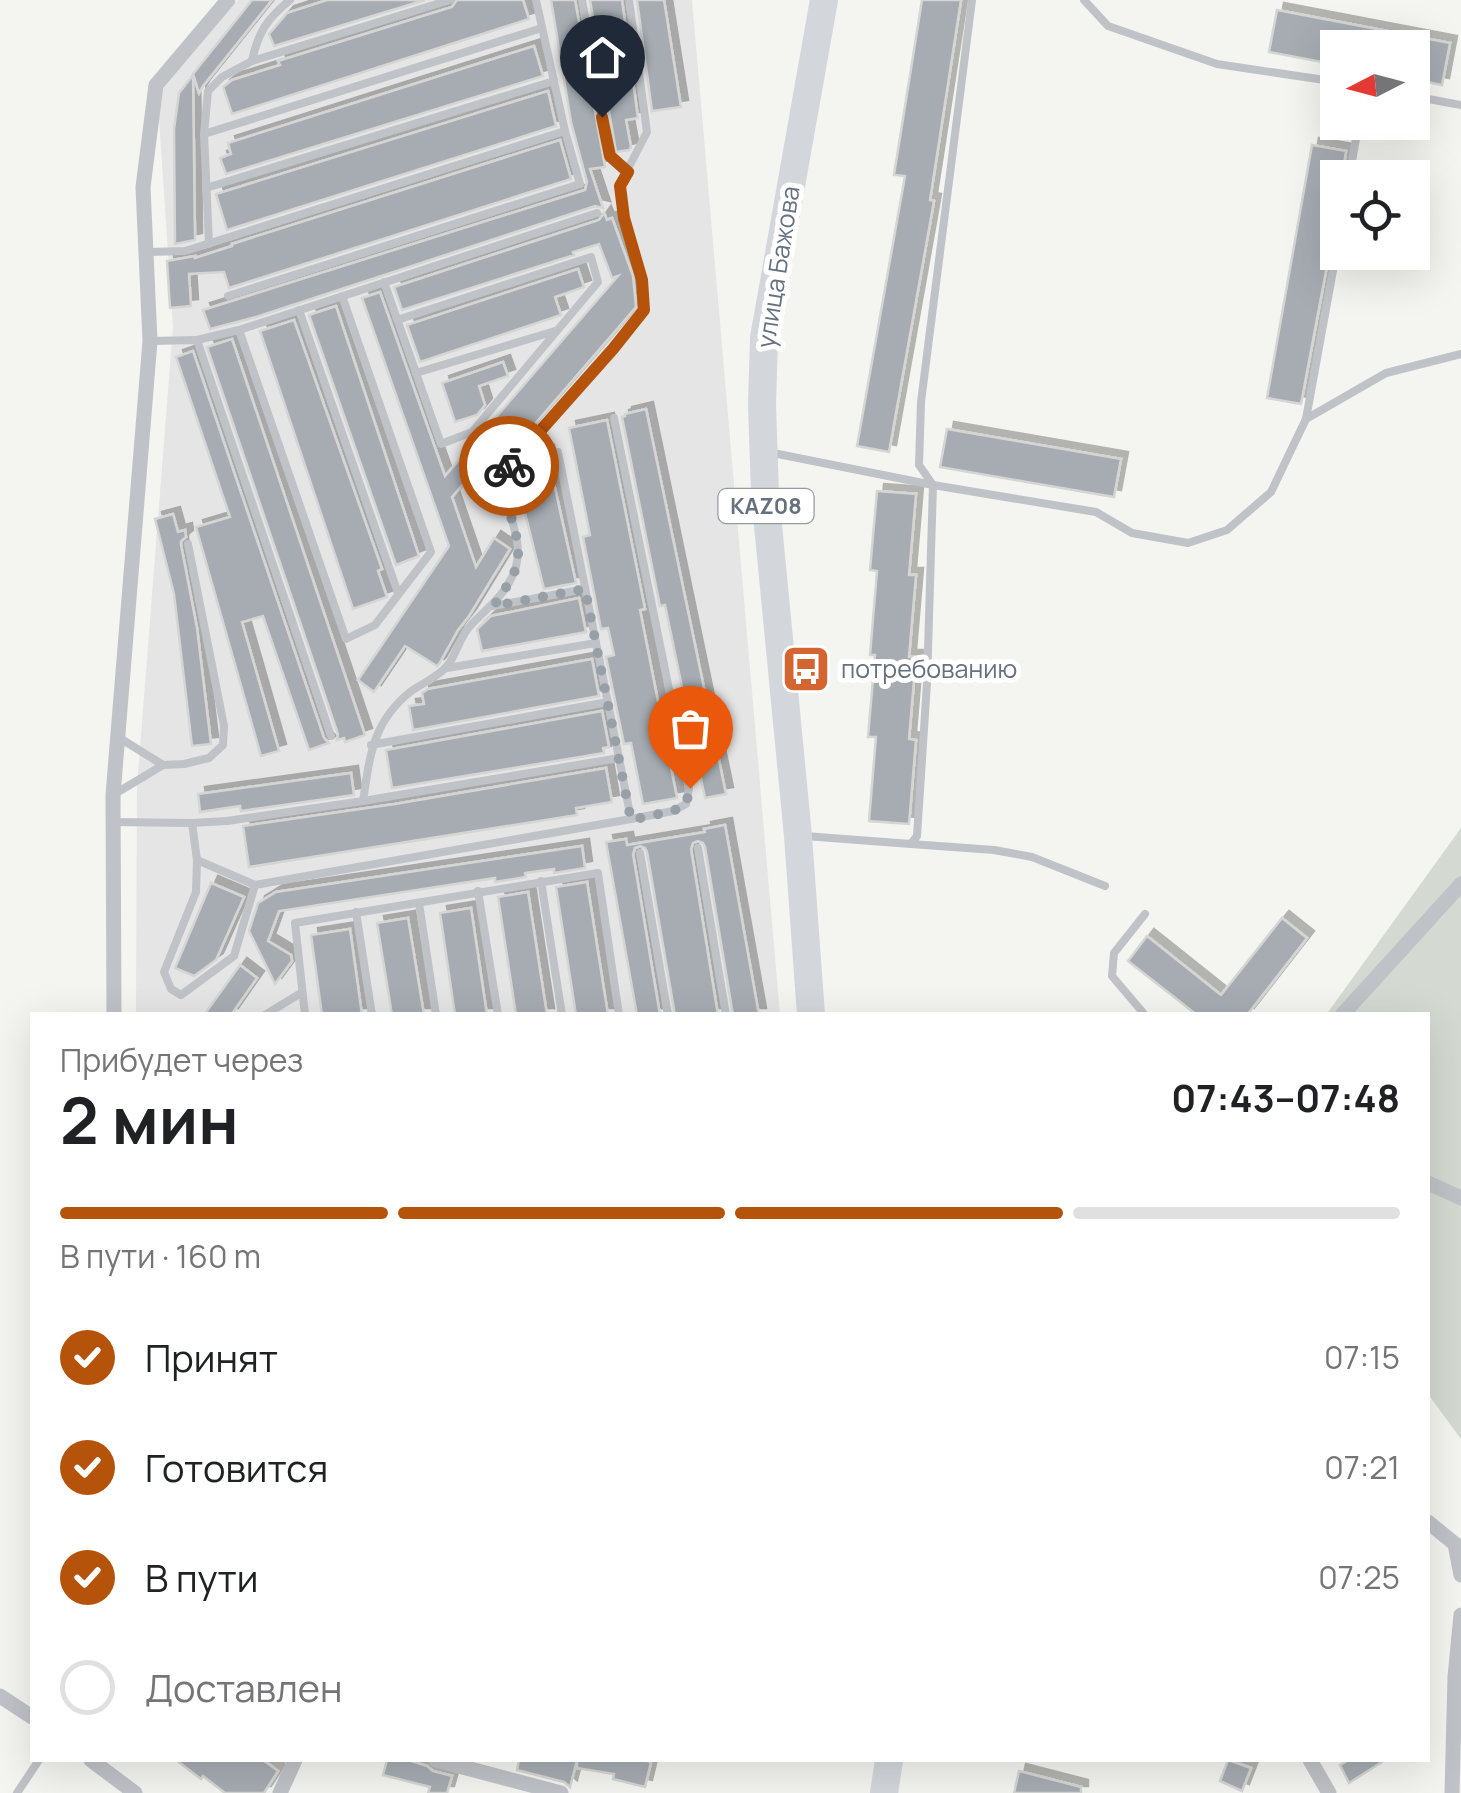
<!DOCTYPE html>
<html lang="ru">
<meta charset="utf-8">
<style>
body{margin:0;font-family:Manrope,sans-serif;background:#f2f2f2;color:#202124;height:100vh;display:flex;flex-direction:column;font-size:38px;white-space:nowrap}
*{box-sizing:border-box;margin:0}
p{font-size:32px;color:#757577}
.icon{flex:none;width:55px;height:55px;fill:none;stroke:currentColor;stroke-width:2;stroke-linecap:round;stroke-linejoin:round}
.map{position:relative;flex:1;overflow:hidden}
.panel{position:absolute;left:30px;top:1012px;width:1400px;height:750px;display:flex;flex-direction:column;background:#fff;border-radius:0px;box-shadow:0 10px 40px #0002}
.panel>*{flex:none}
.needle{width:65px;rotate:264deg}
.controls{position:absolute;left:1320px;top:30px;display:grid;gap:20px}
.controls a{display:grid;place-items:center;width:110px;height:110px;border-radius:0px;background:#fff;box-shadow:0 10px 40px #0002;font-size:50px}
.pin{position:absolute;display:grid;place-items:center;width:85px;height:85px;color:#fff;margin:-102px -42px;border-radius:50% 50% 50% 0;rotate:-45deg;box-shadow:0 0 10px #0007}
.pin .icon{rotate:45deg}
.courier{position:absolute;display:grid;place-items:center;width:100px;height:100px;margin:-50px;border:8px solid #b45309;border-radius:50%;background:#fff;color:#222;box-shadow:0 2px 12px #0007}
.overview em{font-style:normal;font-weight:700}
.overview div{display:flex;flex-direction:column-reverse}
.overview{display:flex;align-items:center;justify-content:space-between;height:170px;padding:0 30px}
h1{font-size:65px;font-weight:700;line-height:75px}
.bar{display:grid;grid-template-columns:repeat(4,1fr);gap:15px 10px;align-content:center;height:120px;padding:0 30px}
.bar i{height:12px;border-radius:8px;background:#e0e0e0}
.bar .on{background:#b45309}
.bar p{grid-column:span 4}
ol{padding:0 30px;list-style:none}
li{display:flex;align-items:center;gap:30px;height:110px}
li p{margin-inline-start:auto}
li .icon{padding:10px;border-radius:50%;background:#b45309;color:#fff;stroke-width:4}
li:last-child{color:#757577}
li i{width:55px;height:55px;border:5px solid #e0e0e0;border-radius:50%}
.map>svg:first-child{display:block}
.built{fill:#e4e5e4}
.green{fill:#d4dad2}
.building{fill:#a6acb2;stroke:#d5d5d3;stroke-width:2.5;filter:url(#shadow)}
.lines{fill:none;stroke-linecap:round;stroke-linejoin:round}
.service{stroke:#bfc2c6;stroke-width:8}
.minor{stroke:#bfc2c6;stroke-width:15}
.trunk{stroke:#d3d7db;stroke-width:28}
.done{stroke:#979fa7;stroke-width:10;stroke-dasharray:0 18}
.route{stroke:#b45309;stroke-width:12}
.labels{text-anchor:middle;stroke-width:10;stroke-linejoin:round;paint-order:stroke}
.shield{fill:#fff;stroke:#939ca5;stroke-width:2.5}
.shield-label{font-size:22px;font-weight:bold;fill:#65717f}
.street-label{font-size:25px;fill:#65717f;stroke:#fff}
.poi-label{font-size:25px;fill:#65717f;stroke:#fff;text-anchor:start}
</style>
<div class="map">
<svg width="1461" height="1793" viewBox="0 0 1461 1793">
<defs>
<filter id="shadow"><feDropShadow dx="7" dy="-7" stdDeviation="0" flood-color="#0004"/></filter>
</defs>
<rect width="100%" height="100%" fill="#f4f4f0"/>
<!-- built -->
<polygon class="built" points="238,0 692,0 780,1015 136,1015 137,787 173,327 157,89"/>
<!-- green -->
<polygon class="green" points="1461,828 1461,1439 1428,1394 1428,1015 1326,1015"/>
<!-- building -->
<g class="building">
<polygon points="252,0 272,0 203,86 199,93 193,74"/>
<polygon points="327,0 425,0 274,46 269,34 287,13"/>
<polygon points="457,0 523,0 529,19 232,114 223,87 232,80 280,65 278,61 452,7"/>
<polygon points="551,0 575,0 605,167 590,169 603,208 595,206 256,317 210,329 203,310 585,190 587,182 571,122"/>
<polygon points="590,0 622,0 638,118 626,120 631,147 629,150 616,152"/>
<polygon points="637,0 664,0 681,107 652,111"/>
<polygon points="922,0 961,0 930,200 934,201 889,452 857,446 905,176 894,175"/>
<polygon points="1277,10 1450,43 1442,85 1412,79 1412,48 1338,48 1338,65 1269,52"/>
<polygon points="534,46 543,76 226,174 220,158 231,154 228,143"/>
<polygon points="193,75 195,240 175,244 174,129 179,93"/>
<polygon points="548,91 556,126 227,230 216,194"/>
<polygon points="560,140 571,179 229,288 224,272 189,274 191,306 170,308 167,261 195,256 195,258 232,246 232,244"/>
<polygon points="1312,145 1346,151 1342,178 1338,178 1338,207 1301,404 1267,398"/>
<polygon points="604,213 607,220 612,218 633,276 636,307 514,448 503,438 452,497 476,567 494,538 510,549 469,616 458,630 439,664 437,666 405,646 374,692 358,680 449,546 362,298 380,292 445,476 618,276 612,278 599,244 573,252 574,255 402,310 394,287 599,220"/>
<polygon points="578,269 584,287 555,297 561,315 420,362 407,325"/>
<polygon points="336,306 419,556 396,565 309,315"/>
<polygon points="294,320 382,569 378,571 387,597 353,609 260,331"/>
<polygon points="232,339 365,735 345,742 344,738 337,740 338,734 207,347"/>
<polygon points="193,351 324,738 329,743 309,750 263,616 242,622 279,751 261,756 196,527 230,517 176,357"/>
<polygon points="503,362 508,376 479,386 485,405 477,415 455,422 442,383"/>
<polygon points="646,409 726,794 705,798 665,605 660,606 622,417 625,416 625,414"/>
<polygon points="607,420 645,609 640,610 677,798 643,804 631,743 624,744 606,657 614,655 608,628 601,629 583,537 590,535 569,428"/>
<polygon points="947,429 1121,459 1114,497 940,467"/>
<polygon points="547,452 576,583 544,589 523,505 516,506 512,486 512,482 517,481 516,478 541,472 526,458"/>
<polygon points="877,491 916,494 909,575 916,575 909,657 916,657 909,739 916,740 909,824 869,821 876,737 868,737 875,655 870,655 877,571 870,570"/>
<polygon points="173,514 178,532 185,530 186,537 181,541 181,545 197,628 211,744 192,746 174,594 155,519"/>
<polygon points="579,598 586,632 482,651 477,629 491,616"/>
<polygon points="592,659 599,696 413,730 409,706 424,704 422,693 428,689"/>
<polygon points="602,711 609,747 603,748 604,753 392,788 386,750"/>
<polygon points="606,768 612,802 576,808 577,815 249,867 243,826 395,804"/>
<polygon points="351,773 354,795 241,811 240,806 200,812 198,794"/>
<polygon points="725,825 759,1015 733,1015 705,847 703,843 698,841 693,843 691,849 718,1015 675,1015 647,852 645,848 640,846 635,848 633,854 660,1015 637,1015 606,842 626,839 627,845 705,832 704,829"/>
<polygon points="582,846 585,868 554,873 554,869 525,873 526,877 495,882 495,878 279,911 268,941 291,955 292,961 275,984 249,931 258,903 276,892"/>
<polygon points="587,882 608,1015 576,1015 556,887"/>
<polygon points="211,883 244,897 216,960 194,976 175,968"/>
<polygon points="528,892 547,1015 516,1015 498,897"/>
<polygon points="471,908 487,1015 455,1015 440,913"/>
<polygon points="408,918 424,1015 392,1015 377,923"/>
<polygon points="1282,918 1307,938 1247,1015 1197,1015 1128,961 1147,936 1221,995"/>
<polygon points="350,929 362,1015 322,1015 311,935"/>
<polygon points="240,965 257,978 231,1015 204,1015"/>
<polygon points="176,1760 263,1760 278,1771 264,1793 225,1793 203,1776 201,1779"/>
<polygon points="387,1760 408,1760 427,1766 433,1771 452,1776 447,1793 428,1793 430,1787 383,1775"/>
<polygon points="519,1760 577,1760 570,1787 564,1782 517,1770"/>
<polygon points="577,1760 644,1760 651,1762 645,1787 613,1779 614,1774 577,1768"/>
<polygon points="1228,1760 1251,1768 1242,1791 1220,1781"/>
<polygon points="1349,1760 1385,1760 1349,1783 1340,1765"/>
<polygon points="1019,1771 1081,1787 1081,1793 1014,1793"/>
</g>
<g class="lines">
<!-- service -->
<g class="service">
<polyline points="582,0 609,156 627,173"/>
<polyline points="1084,0 1108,26 1217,64 1338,82"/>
<path d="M252,61C258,32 267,19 290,0"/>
<polyline points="1412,96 1461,105"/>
<polyline points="204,134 542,28"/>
<polyline points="1349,178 1359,122"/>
<polyline points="206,188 554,81"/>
<polyline points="209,244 204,134 208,91 222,77 252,61 450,0"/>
<polyline points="148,252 185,251 565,131"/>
<polyline points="384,282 441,444 472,432 598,282 591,257 397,320"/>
<polyline points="228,296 580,184 565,131 536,0"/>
<polyline points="299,310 398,593"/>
<polyline points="239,330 346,639 375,625 431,552 342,296"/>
<polyline points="197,340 239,330 597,213"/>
<polyline points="150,341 197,340 331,736"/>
<polyline points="416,373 555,331"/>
<polyline points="1306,419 1386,373 1461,354"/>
<polyline points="558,452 619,758"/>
<polyline points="768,452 933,485 1096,512 1132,533 1188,543 1227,530 1271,492 1306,419 1338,243"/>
<polyline points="493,606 585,589"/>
<polyline points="447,668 596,643"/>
<polyline points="118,737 163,765 184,764 209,758 223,745 224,726 188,544"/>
<polyline points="371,745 608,702"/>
<polyline points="113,795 163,765"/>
<path d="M363,801C370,756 372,723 410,692C422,683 439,677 448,665C457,653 460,636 471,625C486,609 500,600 511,579C532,540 497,506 506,474C508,467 513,461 518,455L613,349L644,310L642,279L624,218L619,186L647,132L629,0"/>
<polyline points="113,822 192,823 227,821 363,801 619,758 631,819 673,811 686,804 689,788 614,418"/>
<polyline points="192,823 197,860 196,892 164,972 171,989 181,995 234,956 255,885 631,819"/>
<polyline points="805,836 911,844 917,836 927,683 933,485 919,465 921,402 972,0"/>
<polyline points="911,844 994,850 1032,857 1105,886"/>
<polyline points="698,848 726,1015"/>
<polyline points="640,853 668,1015"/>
<polyline points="197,860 255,885"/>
<polyline points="541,881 562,1015"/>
<polyline points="478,891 498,1015"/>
<polyline points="419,903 436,1015"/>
<polyline points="356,912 372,1015"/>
<polyline points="265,1015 301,993"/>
<polyline points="305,1015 295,923 598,873 619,1015"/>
<polyline points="1145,1015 1112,976 1114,953 1145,914"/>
<polyline points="17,1793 39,1760"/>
</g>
<!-- minor -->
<g class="minor">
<polyline points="114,1015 113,795 150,341 143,187 156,85 228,0"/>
<polyline points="1342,1015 1461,884"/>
<polyline points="1428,1183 1461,1198"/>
<polyline points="1428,1522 1455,1544 1461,1575"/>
<polyline points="0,1696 32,1717"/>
<polyline points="91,1760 135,1793"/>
<polyline points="436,1760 561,1793"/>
<polyline points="1310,1760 1329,1793"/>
<polyline points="280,1793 295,1760"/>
<polyline points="1452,1793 1455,1677 1461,1615"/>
</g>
<!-- trunk -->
<g class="trunk">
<polyline points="811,1015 798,836 765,494 762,405 764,338 824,0"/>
<polyline points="884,1793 889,1760"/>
</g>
</g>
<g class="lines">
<!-- done -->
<path class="done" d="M509,466C494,496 524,530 517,563C514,579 502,592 494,606L585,589L631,820L673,811L686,804L690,788"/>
<!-- route -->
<polyline class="route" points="509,466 613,349 644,310 642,280 624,218 620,186 628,172 610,156 602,117"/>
</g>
<!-- icons -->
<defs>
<g id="bus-square" transform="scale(2.5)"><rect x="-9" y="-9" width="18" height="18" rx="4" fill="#d46430" stroke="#fff"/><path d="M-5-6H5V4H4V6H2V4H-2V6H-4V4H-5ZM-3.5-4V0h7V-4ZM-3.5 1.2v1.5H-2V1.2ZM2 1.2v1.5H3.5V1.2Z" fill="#fff"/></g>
</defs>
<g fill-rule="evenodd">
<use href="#bus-square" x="806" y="669"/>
</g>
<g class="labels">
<!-- shield labels -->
<rect class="shield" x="718.5" y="489" width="95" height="34" rx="8"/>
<g class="shield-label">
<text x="766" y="514">KAZ08</text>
</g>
<!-- street labels -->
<g class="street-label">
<text transform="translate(778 267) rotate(-81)" y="9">улица Бажова</text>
</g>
<!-- poi labels -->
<g class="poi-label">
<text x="841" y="678">потребованию</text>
</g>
</g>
</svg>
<div class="controls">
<a><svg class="needle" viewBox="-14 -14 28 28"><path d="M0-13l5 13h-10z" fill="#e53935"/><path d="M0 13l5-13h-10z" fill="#757577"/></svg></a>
<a><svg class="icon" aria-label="locate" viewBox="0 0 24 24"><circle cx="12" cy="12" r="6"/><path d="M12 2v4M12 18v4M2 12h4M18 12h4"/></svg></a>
</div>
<div class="pin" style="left:690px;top:788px;background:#ea580c"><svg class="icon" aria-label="bag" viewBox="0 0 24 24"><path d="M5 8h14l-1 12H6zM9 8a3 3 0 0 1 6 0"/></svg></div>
<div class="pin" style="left:602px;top:117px;background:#1f2937"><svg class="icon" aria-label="home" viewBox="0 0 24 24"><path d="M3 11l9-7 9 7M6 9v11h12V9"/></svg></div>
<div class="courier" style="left:509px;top:466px"><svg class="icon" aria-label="bike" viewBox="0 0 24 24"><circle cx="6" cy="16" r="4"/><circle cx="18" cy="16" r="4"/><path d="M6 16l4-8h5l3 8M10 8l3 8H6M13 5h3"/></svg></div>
<section class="panel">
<div class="overview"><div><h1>2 мин</h1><p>Прибудет через</p></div><em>07:43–07:48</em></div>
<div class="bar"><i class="on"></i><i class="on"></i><i class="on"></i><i></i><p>В пути · 160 m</p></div>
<ol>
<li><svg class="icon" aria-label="check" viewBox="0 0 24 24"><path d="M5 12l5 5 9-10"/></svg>Принят<p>07:15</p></li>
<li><svg class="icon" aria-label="check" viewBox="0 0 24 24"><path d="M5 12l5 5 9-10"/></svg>Готовится<p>07:21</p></li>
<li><svg class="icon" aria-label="check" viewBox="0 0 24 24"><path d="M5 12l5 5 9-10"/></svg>В пути<p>07:25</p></li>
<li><i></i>Доставлен</li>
</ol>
</section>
</div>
